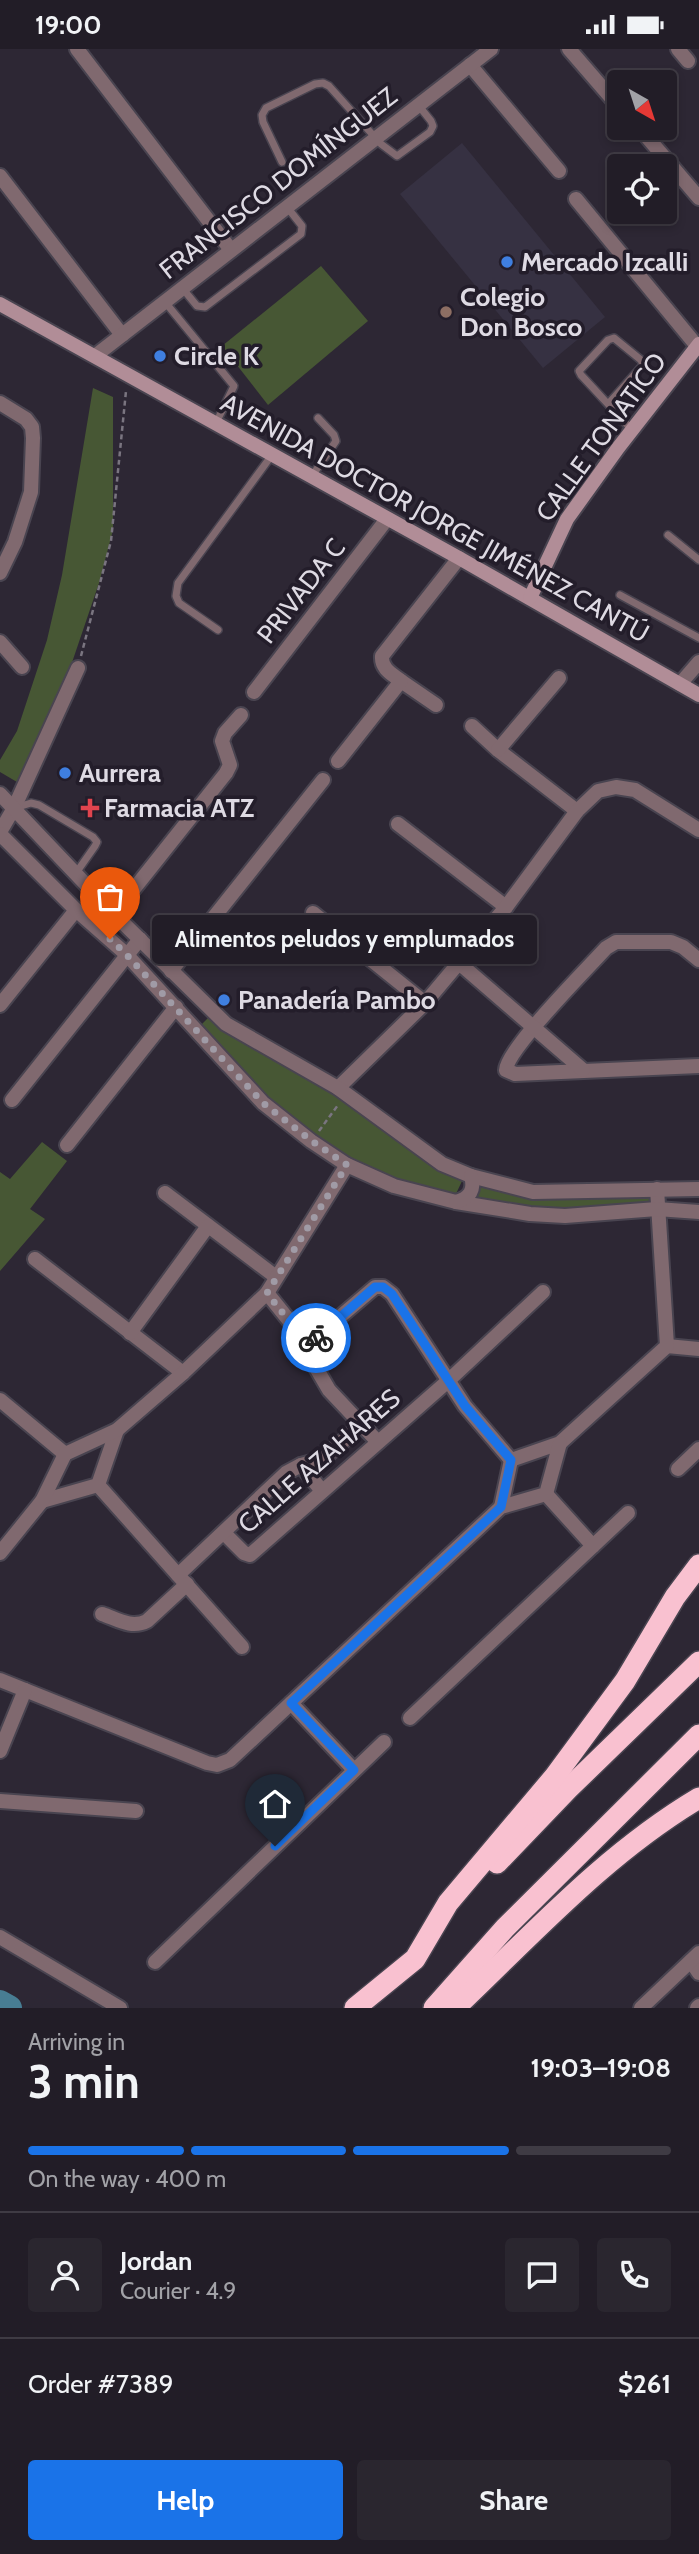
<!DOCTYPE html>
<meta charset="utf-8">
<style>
body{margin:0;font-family:Cabin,sans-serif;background:#2a262f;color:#f1f3f6;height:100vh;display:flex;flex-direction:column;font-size:26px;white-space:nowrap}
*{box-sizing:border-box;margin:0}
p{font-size:23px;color:#a2a2a7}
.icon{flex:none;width:38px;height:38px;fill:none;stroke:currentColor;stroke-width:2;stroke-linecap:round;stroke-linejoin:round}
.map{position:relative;height:1959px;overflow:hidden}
.details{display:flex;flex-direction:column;background:#221d27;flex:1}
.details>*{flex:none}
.needle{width:46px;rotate:141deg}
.controls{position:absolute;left:607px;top:21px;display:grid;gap:14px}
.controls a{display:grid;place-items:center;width:70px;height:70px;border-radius:7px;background:#221d27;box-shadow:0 4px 10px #0003,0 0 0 2px #3f3b44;font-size:35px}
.pin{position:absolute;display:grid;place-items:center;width:60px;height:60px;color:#fff;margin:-72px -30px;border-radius:50% 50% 50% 0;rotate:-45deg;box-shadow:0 0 7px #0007}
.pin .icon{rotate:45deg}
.courier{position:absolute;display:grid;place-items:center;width:70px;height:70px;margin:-35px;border:5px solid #1a73e8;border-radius:50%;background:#fff;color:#222;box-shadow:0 2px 9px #0007}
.bubble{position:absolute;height:49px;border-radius:7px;background:#221d27;box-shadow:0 4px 10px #0003,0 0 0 2px #3f3b44;font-size:23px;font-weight:700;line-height:49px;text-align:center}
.overview em{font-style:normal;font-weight:700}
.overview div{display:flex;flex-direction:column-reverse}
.overview{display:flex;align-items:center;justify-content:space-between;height:119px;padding:0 28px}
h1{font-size:46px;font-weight:700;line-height:52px}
.bar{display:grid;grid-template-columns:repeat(4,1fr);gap:10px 7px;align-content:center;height:84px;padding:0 28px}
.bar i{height:9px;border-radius:5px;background:#3f3b44}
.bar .on{background:#1a73e8}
.bar p{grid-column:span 4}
.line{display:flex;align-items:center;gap:18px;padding:0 28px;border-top:2px solid #3f3b44}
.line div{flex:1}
.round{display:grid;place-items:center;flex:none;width:74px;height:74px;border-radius:7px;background:#2a262f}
.primary-button{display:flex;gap:14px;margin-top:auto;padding:14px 28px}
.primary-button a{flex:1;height:80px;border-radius:7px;background:#1a73e8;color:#fff;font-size:28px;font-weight:700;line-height:80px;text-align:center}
.primary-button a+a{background:#2a262f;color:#f1f3f6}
.status{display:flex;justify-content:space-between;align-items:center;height:49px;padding:0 35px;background:#221d27;direction:ltr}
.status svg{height:19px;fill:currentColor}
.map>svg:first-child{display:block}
.commercial{fill:#363142}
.green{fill:#475734}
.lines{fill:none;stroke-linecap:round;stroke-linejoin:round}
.river{stroke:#487d93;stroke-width:26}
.service-casing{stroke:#494450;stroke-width:10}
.minor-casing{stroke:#494450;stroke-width:18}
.tertiary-casing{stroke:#494450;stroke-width:18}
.secondary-casing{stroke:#494450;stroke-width:18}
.motorway-casing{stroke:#494450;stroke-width:24}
.path{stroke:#7a7580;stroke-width:2.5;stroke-dasharray:5 3.5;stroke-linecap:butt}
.service{stroke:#80696f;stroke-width:7}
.minor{stroke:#80696f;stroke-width:14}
.tertiary{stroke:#80696f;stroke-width:14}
.secondary{stroke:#b18d97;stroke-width:14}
.motorway{stroke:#f9c1d0;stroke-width:21}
.done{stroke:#a09ba6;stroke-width:7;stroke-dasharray:0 12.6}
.route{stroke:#1a73e8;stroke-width:9}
.shop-dot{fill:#3f7fe0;stroke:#231d2a;stroke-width:2.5}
.education-dot{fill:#8d6e63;stroke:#231d2a;stroke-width:2.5}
.health-dot{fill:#e0444e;stroke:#231d2a;stroke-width:2.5}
.labels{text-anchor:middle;stroke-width:7;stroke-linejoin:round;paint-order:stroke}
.street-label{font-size:26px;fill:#dedae3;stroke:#231d2a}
.poi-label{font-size:26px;font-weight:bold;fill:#dedae3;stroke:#231d2a;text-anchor:start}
</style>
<div class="status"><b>19:00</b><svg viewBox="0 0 49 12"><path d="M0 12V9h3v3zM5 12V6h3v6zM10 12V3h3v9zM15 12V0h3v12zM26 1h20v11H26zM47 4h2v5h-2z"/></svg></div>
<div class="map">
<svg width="699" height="1959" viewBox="0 0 699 1959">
<rect width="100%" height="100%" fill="#2d2734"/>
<!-- commercial -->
<polygon class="commercial" points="462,94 605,268 543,319 400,145"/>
<!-- green -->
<g class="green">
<polygon points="321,217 368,272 268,356 222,297"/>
<polygon points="93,339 113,348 113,481 99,534 63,640 17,733 0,723 0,711 17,682 47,591 62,526"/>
<polygon points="210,967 325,1038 462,1132 455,1147 391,1132 317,1094 264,1053 199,978"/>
<polygon points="42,1093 67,1112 30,1160 45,1170 0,1222 0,1123 10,1130"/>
<polygon points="478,1134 650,1146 651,1158 541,1163 473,1151"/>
</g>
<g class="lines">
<!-- river -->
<polyline class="river" points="0,1954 9,1959"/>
<!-- service casing -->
<g class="service-casing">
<g id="service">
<polyline points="282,113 263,73 262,66 266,59 315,35 323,34 329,37 381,95 397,107 430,83 433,77 431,72 419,57"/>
<polyline points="183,240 197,257 205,258 301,185 302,177 287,158"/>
<polyline points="165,253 234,337 216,374"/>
<path d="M608,355L643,316L641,311L614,289L608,291L579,322L581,326C598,344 615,363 632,381"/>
<polyline points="312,427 336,392 334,386 318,369"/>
<polyline points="668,486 699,511"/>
<polyline points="620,546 699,589"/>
<polyline points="218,581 179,554 176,547 178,534 272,406"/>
<polyline points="18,758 31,754 39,756 93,788 97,793 95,797 76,824"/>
</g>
</g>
<!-- minor casing -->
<g class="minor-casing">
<g id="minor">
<polyline points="77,0 231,201"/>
<polyline points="569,0 620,59"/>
<polyline points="678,0 688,12"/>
<polyline points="470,16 559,122"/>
<polyline points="647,88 699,149"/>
<polyline points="0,127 122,286"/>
<polyline points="576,150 697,297"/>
<polyline points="95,307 491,0"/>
<polyline points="0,354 26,370 32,378 33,389 31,443 15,493 0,524"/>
<polyline points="0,593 22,618"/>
<polyline points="401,632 436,656"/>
<polyline points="680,635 699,613"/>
<polyline points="254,643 387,470"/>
<polyline points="472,677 498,701 577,762"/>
<polyline points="498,701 559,629"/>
<path d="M338,712L401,632C392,625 381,620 382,607L459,509"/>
<polyline points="398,775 506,858"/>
<polyline points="0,783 14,759 78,619"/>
<polyline points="313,864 425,954"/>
<polyline points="114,865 226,724 230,716 222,692 225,684 241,666"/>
<path d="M699,911L683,898L671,893H616L606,899C587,920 507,1000 506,1021L515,1025L699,1017"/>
<polyline points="459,914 583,1021"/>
<polyline points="171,922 323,731"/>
<polyline points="0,956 76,861"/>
<polyline points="338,1039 425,954 506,858 577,762 598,742 616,738 635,741 699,781"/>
<polyline points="12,1051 140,890"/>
<polyline points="67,1096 176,958"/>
<polyline points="165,1144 276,1228"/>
<polyline points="35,1210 183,1324"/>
<polyline points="267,1244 308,1295 315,1317 329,1341 378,1393"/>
<polyline points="130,1284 208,1177"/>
<polyline points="308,1295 375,1238 383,1238 392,1245 465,1357 511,1411"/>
<polyline points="667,1297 699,1300"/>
<polyline points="0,1351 65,1405"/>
<polyline points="301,1416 322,1442"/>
<polyline points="678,1420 699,1400"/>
<polyline points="98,1436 242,1598"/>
<polyline points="546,1445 593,1497"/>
<polyline points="42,1452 98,1436 117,1381"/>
<polyline points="501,1458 511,1411 560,1394 667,1297 657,1140"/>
<polyline points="224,1484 244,1504 250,1506 448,1332 543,1243"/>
<polyline points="0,1504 42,1452 65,1405 117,1381 183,1324 267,1244 347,1116"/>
<polyline points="178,1526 286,1424 301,1416 323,1410 362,1375"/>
<path d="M102,1565C117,1570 131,1580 147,1572L187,1535"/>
<polyline points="0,1631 207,1714 217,1716 230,1711 501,1458 546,1445 560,1394"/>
<polyline points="291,1654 354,1721"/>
<polyline points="410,1669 628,1464"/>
<polyline points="0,1702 25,1641"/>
<polyline points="0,1752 136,1762"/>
<polyline points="0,1888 120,1959"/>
<polyline points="691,1912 699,1924"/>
<polyline points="155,1913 384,1693"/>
<polyline points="641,1959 699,1904"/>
<polyline points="697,1959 699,1957"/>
</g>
</g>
<!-- tertiary casing -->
<g class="tertiary-casing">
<g id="tertiary">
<polyline points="0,745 114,865 226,975 338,1039 442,1115 471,1127 533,1143 699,1140"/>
<polyline points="0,785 76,861 126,905 263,1054 311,1092 347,1116 394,1137 456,1153 530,1165 565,1167 657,1160 699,1163"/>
<path d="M456,1153C470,1149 475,1141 471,1127"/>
</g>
</g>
<!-- secondary casing -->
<g class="secondary-casing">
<g id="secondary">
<polyline points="0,255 459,509 699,646"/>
<polyline points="530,549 567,470 618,399 699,295"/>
</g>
</g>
<!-- motorway casing -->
<g class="motorway-casing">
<g id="motorway">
<polyline points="497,1814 568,1740 699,1613"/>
<polyline points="355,1959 415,1910 448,1854 555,1727 625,1632 675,1548 699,1516"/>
<polyline points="434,1959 505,1879 699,1686"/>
<path d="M455,1959C533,1885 605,1805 699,1749"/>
</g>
</g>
<!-- path -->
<g class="path">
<polyline points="81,607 111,492 126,342"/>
<polyline points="319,1082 338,1056"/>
</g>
<!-- service -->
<use href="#service" class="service"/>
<!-- minor -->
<use href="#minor" class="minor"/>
<!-- tertiary -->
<use href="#tertiary" class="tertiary"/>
<!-- secondary -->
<use href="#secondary" class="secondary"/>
<!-- motorway -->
<use href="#motorway" class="motorway"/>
</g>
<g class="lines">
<!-- done -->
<polyline class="done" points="110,890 126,905 263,1054 312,1092 347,1116 267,1244 308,1296 316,1289"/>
<!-- route -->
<polyline class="route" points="275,1797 354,1721 291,1654 501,1458 511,1411 465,1357 392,1245 383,1238 375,1238 316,1289"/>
</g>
<!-- markers -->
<g class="shop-dot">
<circle cx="507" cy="213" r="7"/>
<circle cx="160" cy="307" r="7"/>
<circle cx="65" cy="724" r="7"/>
<circle cx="224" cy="951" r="7"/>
</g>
<circle class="education-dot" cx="446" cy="263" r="7"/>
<path class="health-dot" d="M86.5 748.5h7v7h7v7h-7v7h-7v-7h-7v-7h7z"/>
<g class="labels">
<!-- street labels -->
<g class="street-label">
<text transform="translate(278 134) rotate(-38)" y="9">FRANCISCO DOMÍNGUEZ</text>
<text transform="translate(601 388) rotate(-54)" y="9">CALLE TONATICO</text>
<text transform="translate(435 469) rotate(29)" y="9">AVENIDA DOCTOR JORGE JIMÉNEZ CANTÚ</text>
<text transform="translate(301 542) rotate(-52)" y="9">PRIVADA C</text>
<text transform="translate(319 1412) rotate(-41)" y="9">CALLE AZAHARES</text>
</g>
<!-- poi labels -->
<g class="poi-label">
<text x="521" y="222">Mercado Izcalli</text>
<text x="460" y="257">Colegio<tspan x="460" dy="30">Don Bosco</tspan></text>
<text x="174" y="316">Circle K</text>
<text x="79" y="733">Aurrera</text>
<text x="104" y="768">Farmacia ATZ</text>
<text x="238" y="960">Panadería Pambo</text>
</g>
</g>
</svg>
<div class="controls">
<a><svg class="needle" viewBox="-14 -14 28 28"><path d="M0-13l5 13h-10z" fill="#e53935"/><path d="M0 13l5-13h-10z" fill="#a2a2a7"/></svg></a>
<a><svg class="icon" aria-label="locate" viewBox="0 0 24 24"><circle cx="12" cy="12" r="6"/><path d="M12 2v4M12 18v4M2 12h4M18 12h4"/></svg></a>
</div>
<div class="pin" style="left:110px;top:890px;background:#ea580c"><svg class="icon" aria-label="bag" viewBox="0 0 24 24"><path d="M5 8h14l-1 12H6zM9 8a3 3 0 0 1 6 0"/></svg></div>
<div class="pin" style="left:275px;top:1797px;background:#1f2937"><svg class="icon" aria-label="home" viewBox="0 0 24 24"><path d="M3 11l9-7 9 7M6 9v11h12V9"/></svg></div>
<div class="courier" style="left:316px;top:1289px"><svg class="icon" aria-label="bike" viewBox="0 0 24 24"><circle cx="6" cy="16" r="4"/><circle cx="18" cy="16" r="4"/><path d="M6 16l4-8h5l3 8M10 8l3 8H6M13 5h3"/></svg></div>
<div class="bubble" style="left:152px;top:866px;width:385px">Alimentos peludos y emplumados</div>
</div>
<section class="details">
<div class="overview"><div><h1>3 min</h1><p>Arriving in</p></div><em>19:03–19:08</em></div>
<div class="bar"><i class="on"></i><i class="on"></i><i class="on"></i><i></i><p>On the way · 400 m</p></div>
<div class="line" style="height:126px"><a class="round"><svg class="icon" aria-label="person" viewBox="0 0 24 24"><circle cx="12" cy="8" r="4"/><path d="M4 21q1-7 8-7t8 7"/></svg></a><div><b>Jordan</b><p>Courier · 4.9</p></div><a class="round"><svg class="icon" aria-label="chat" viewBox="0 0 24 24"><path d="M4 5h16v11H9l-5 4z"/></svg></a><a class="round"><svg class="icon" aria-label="phone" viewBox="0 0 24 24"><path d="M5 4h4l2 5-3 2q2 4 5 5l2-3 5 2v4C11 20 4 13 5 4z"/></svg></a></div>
<div class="line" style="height:91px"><div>Order #7389</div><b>$261</b></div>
<div class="primary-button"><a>Help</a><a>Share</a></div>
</section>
